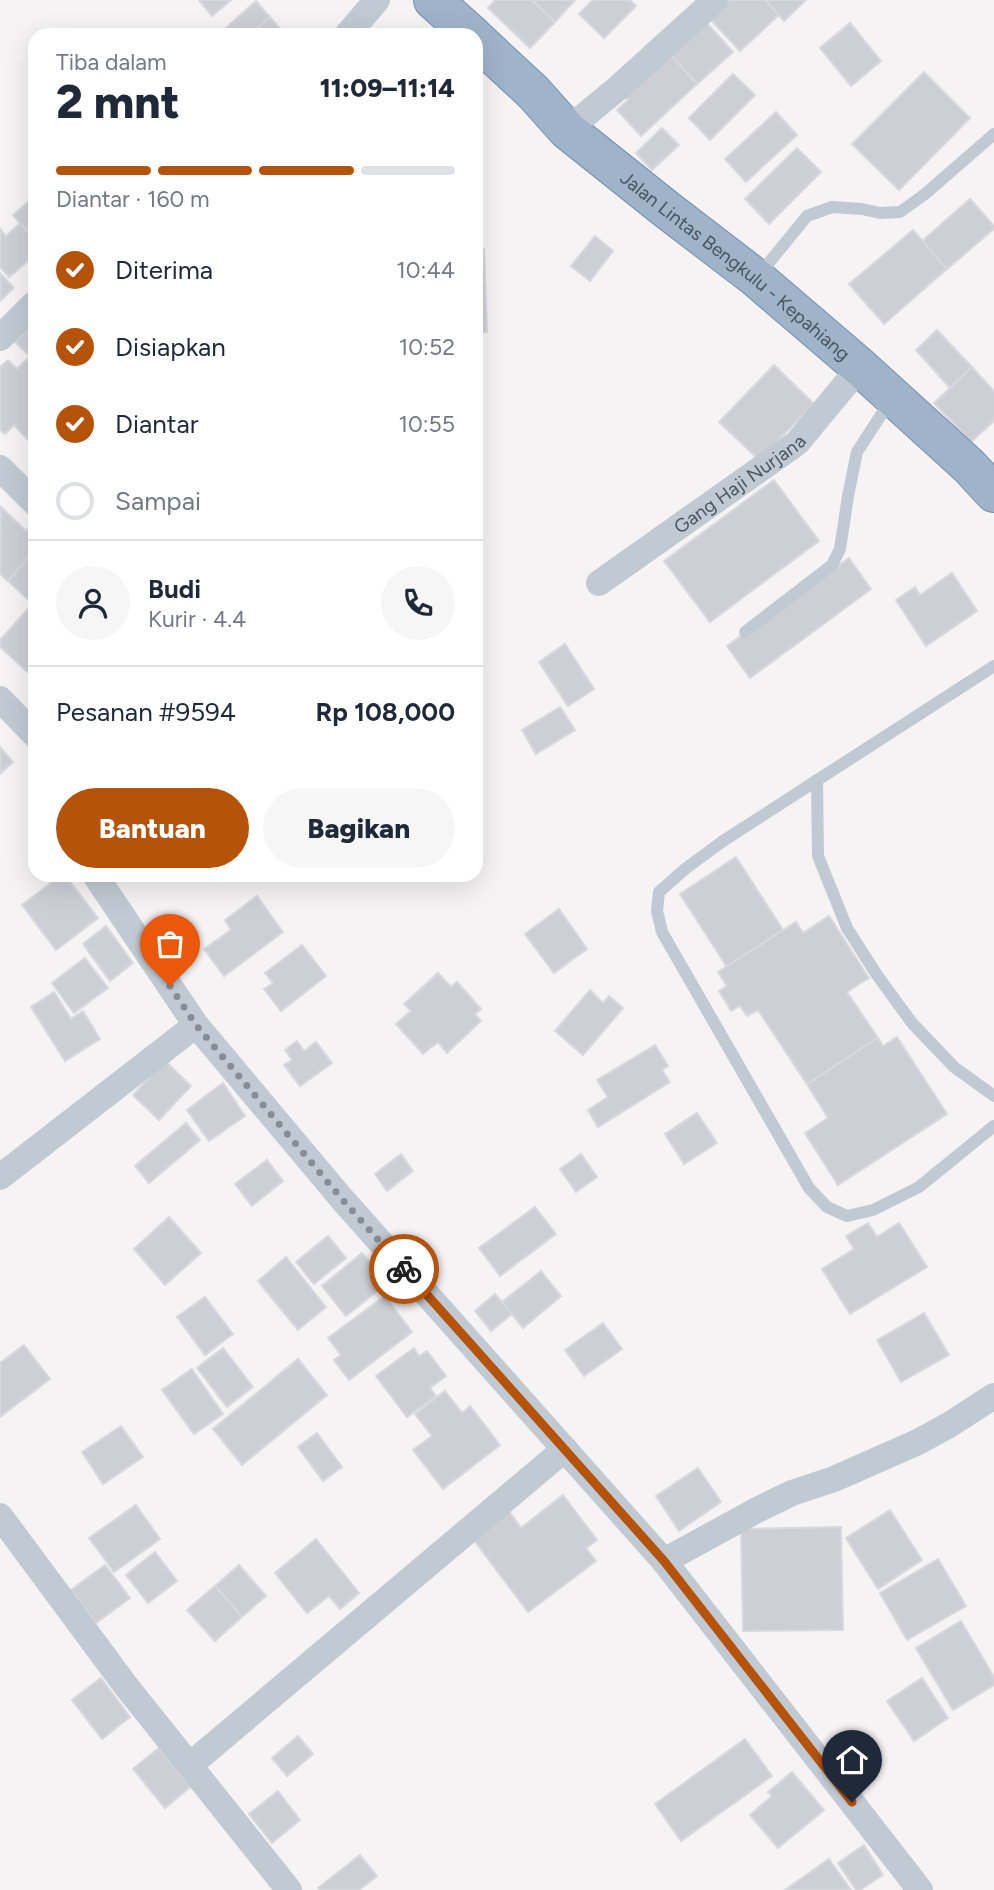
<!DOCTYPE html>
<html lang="id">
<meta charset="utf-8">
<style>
body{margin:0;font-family:Figtree,sans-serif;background:#f6f6f7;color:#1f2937;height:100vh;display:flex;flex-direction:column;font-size:26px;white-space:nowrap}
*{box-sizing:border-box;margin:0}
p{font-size:23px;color:#747a83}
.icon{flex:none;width:38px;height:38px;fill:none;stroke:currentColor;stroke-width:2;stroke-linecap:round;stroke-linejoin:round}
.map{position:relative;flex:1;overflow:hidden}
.drawer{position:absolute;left:28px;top:28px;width:455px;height:854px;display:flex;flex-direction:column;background:#fff;border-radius:21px;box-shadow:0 7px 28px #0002}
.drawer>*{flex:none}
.pin{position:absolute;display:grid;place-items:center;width:60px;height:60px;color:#fff;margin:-72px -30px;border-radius:50% 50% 50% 0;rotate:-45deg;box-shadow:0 0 7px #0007}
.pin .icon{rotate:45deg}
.courier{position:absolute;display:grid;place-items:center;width:70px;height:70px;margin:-35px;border:5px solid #b45309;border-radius:50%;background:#fff;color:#222;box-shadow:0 2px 9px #0007}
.summary em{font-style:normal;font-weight:800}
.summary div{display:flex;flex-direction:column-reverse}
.summary{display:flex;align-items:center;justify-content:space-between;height:119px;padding:0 28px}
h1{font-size:46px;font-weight:800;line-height:52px}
.bar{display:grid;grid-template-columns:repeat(4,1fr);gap:10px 7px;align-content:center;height:84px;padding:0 28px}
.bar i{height:9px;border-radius:5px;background:#e0e1e3}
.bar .on{background:#b45309}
.bar p{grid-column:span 4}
.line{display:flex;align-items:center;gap:18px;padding:0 28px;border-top:2px solid #e0e1e3}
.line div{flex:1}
.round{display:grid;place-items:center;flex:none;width:74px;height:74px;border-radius:37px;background:#f6f6f7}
ol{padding:0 28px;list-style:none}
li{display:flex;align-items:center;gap:21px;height:77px}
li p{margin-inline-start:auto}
li .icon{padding:7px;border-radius:50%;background:#b45309;color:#fff;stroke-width:4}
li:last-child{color:#747a83}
li i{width:38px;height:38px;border:4px solid #e0e1e3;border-radius:50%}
.cta{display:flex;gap:14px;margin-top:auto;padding:14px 28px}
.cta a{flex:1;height:80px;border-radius:42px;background:#b45309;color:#fff;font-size:28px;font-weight:800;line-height:80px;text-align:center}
.cta a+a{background:#f6f6f7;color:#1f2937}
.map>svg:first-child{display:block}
.building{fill:#cdcfd5;stroke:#d7d9de;stroke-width:2}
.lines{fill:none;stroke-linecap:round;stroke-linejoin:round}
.trunk-casing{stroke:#7690ad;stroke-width:40}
.service{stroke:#c1cad2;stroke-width:12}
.minor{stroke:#c1cad2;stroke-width:26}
.trunk{stroke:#9fb4c9;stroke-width:38}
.done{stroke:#868d94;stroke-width:7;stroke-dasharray:0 12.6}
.route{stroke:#b45309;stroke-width:9}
.labels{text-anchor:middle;stroke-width:7;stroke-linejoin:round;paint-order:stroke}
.street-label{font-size:19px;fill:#4a5661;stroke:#fff}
</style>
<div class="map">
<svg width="994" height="1890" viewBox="0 0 994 1890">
<rect width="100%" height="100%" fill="#f5f3f3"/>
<!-- building -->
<g class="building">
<polygon points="199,0 231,0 212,16"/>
<polygon points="495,0 532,0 555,22 530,48 488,8"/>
<polygon points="532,0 575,0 555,22"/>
<polygon points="593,0 630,0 636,6 604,38 579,14"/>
<polygon points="729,0 765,0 779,15 740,51 709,18"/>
<polygon points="765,0 806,0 784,21"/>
<polygon points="256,1 270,17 250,35 218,35"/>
<polygon points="270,17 284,33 281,35 250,35"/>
<polygon points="704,20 733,52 697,84 669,53"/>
<polygon points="850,23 881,61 851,86 820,48"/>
<polygon points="669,53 697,84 641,136 617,110 628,100 623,95"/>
<polygon points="924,72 970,118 899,190 852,144"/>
<polygon points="733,74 755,95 710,140 689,118"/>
<polygon points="776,112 797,135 746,182 725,159"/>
<polygon points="662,128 679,145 652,170 636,153"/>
<polygon points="797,148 821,172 769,224 745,199"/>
<polygon points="35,196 35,240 13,215"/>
<polygon points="970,199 994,226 994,229 947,269 922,241"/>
<polygon points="20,223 35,240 35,255 9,277 0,267 0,229 6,236"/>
<polygon points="913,230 947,269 884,324 849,284"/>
<polygon points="595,236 613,251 590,281 571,266"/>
<polygon points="476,249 484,249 487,332 476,332"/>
<polygon points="0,273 14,288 0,301"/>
<polygon points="35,321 35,361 15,342"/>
<polygon points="937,330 972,367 950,388 916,350"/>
<polygon points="27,359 35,367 35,433 28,440 14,425 5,434 0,430 0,367 8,360 17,369"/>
<polygon points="774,365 814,404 759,460 719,422"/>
<polygon points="972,367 994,391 994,421 971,442 934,403"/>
<polygon points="774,480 819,541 710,622 664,561"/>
<polygon points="1,507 26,531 35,521 35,550 8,581 0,574"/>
<polygon points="35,550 35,606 8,581"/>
<polygon points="849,558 871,589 750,678 727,646"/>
<polygon points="952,573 977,611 926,646 896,600 915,587 920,595"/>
<polygon points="29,608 35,614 35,679 0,647 0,640"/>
<polygon points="565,644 594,689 568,706 539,662"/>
<polygon points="560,707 575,730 536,754 522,730"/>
<polygon points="0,747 13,762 0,774"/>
<polygon points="736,857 783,930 727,967 680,894"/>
<polygon points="61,875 65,875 98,918 56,950 22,905"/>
<polygon points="257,896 283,932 224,976 204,949 231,930 225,920"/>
<polygon points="559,909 587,949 554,973 525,934"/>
<polygon points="829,916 869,978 847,992 878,1038 807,1084 758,1010 747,1016 740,1006 731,1011 719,991 727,986 718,972 796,922 803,933"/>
<polygon points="106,926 133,963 110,981 83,944"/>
<polygon points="302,945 326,976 281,1011 264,989 273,983 265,973"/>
<polygon points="85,958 108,988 74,1013 52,983"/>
<polygon points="438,973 451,987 457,982 481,1009 475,1014 481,1021 447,1053 438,1042 423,1054 396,1024 411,1011 404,1004"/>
<polygon points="590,990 603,1003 609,996 623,1008 583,1055 555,1031"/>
<polygon points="54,992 71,1019 83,1011 100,1039 65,1061 31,1007"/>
<polygon points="897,1037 947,1114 838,1185 805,1133 828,1118 807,1084 878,1038 883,1046"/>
<polygon points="297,1041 304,1051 316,1042 332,1063 300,1086 284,1065 292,1060 285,1050"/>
<polygon points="655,1045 668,1066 662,1070 670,1082 598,1127 588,1110 608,1097 597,1080"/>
<polygon points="165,1061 191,1086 159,1120 133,1095"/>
<polygon points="223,1083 245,1116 209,1141 187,1110"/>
<polygon points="697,1113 717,1143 684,1164 665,1134"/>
<polygon points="186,1123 200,1140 149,1183 135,1166"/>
<polygon points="401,1154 413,1171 387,1191 375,1174"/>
<polygon points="581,1154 597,1177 576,1192 560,1169"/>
<polygon points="267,1160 283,1181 252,1206 235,1184"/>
<polygon points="535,1207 556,1234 500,1276 479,1248"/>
<polygon points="169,1217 201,1253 165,1285 134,1249"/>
<polygon points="868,1223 877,1237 899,1223 927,1267 850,1314 822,1269 854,1249 846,1236"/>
<polygon points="328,1236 346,1258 314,1284 296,1262"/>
<polygon points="362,1253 387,1283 346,1316 322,1286"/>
<polygon points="286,1257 326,1307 298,1330 258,1281"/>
<polygon points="541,1271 561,1296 523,1328 502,1302"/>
<polygon points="495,1294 512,1314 491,1331 475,1311"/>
<polygon points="385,1296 412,1332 349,1380 334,1360 341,1355 328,1338"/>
<polygon points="205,1297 233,1334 205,1355 177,1317"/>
<polygon points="924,1313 949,1355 901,1382 877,1340"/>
<polygon points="603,1323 622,1349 584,1376 565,1350"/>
<polygon points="24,1345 50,1379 0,1417 0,1363"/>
<polygon points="223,1348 253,1387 227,1407 197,1368"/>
<polygon points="414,1348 419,1356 427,1351 446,1376 430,1388 436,1396 407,1417 376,1376"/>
<polygon points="298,1359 327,1395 242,1465 213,1429"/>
<polygon points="192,1369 223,1414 194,1434 162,1390"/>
<polygon points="445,1391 462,1413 470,1406 500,1445 443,1489 413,1450 432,1436 415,1414"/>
<polygon points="121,1426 143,1457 103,1484 82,1452"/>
<polygon points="317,1433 342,1467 323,1481 298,1447"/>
<polygon points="698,1468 721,1502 679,1531 656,1496"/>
<polygon points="563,1495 597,1540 586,1548 596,1561 528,1612 473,1539 509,1511 521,1528"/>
<polygon points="136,1505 160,1539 114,1572 89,1538"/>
<polygon points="890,1510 922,1560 878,1589 846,1538"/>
<polygon points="841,1527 843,1630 743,1631 741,1529"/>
<polygon points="316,1539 359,1593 340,1609 329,1596 307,1613 275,1573"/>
<polygon points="155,1552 177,1581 148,1603 126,1575"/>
<polygon points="938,1559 966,1606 907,1640 880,1593"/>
<polygon points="105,1565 130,1598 96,1623 71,1590"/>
<polygon points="239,1565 266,1596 242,1617 215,1586"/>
<polygon points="215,1586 242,1617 215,1641 187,1610"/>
<polygon points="961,1621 994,1677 994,1685 953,1710 916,1648"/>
<polygon points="101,1678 130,1717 102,1739 72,1700"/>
<polygon points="922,1678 948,1718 914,1741 887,1701"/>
<polygon points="298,1736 313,1754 287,1776 272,1758"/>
<polygon points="745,1739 772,1776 681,1841 655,1804"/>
<polygon points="159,1748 190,1787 165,1808 133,1769"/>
<polygon points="792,1772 824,1810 778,1848 750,1815 772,1796 768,1792"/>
<polygon points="278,1791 300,1820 272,1843 249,1814"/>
<polygon points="864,1845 883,1875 860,1890 856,1890 838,1863"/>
<polygon points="360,1855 377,1876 359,1890 320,1890 318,1888"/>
<polygon points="829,1859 851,1890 785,1890"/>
</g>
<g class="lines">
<!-- trunk casing -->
<g class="trunk-casing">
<g id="trunk">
<polyline points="433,0 472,35"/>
<path id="s2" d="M476,39L534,93L567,130L666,209L756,278L860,367L969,466L994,493"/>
</g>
</g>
<!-- service -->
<g class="service">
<polyline points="759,275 807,216 832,207 862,209 880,213 900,212 925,194 994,134"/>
<polyline points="745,632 832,565 840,549 848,496 857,452 890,401"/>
<polyline points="994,666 723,841 685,869 659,892 657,911 662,932 809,1188 827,1207 847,1216 873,1210 919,1187 994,1126"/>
<polyline points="817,780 818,856 847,928 877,975 912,1023 954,1067 994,1096"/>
</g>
<!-- minor -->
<g class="minor">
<polyline points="347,35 377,0"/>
<polyline points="567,130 618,88 715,0"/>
<polyline points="0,338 35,303"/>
<polyline points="0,468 35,503"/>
<path id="s1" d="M599,583L797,443L860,367"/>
<polyline points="0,699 35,735"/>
<polyline points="95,875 196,1025 342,1199 664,1561 920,1890"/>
<polyline points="0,1177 196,1025"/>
<polyline points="0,1516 126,1686 289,1890"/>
<polyline points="664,1561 759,1509 792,1493 834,1479 918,1442 949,1425 994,1396"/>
<polyline points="190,1765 565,1449"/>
</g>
<!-- trunk -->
<use href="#trunk" class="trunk"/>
</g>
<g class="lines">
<!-- done -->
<polyline class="done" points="170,986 196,1025 342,1199 404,1269"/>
<!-- route -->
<polyline class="route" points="404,1269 664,1561 852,1802"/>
</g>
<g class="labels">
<!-- street labels -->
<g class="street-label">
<text dy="7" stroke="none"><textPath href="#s2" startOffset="345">Jalan Lintas Bengkulu - Kepahiang</textPath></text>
<text dy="7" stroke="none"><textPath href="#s1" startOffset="172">Gang Haji Nurjana</textPath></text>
</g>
</g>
</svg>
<div class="pin" style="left:170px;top:986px;background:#ea580c"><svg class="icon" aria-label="bag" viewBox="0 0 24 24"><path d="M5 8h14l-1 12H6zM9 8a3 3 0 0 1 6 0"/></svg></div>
<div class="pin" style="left:852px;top:1802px;background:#1f2937"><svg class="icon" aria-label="home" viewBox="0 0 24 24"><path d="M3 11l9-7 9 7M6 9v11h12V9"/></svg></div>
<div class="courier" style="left:404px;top:1269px"><svg class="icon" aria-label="bike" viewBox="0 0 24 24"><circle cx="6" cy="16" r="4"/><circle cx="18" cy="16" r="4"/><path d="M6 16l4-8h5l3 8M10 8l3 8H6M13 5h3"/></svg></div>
<section class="drawer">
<div class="summary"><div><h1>2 mnt</h1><p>Tiba dalam</p></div><em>11:09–11:14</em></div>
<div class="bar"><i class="on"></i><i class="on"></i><i class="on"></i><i></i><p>Diantar · 160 m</p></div>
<ol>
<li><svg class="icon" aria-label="check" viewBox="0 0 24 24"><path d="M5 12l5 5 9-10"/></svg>Diterima<p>10:44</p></li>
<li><svg class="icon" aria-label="check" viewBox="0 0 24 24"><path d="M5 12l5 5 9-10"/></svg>Disiapkan<p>10:52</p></li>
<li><svg class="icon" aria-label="check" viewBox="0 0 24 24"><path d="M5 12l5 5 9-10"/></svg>Diantar<p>10:55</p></li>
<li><i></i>Sampai</li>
</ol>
<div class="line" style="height:126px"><a class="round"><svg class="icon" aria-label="person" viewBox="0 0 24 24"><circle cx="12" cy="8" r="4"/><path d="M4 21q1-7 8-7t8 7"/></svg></a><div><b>Budi</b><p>Kurir · 4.4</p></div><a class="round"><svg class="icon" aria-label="phone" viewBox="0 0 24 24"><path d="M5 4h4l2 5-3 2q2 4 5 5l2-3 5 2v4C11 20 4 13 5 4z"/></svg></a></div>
<div class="line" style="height:91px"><div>Pesanan #9594</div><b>Rp 108,000</b></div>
<div class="cta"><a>Bantuan</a><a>Bagikan</a></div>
</section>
</div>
